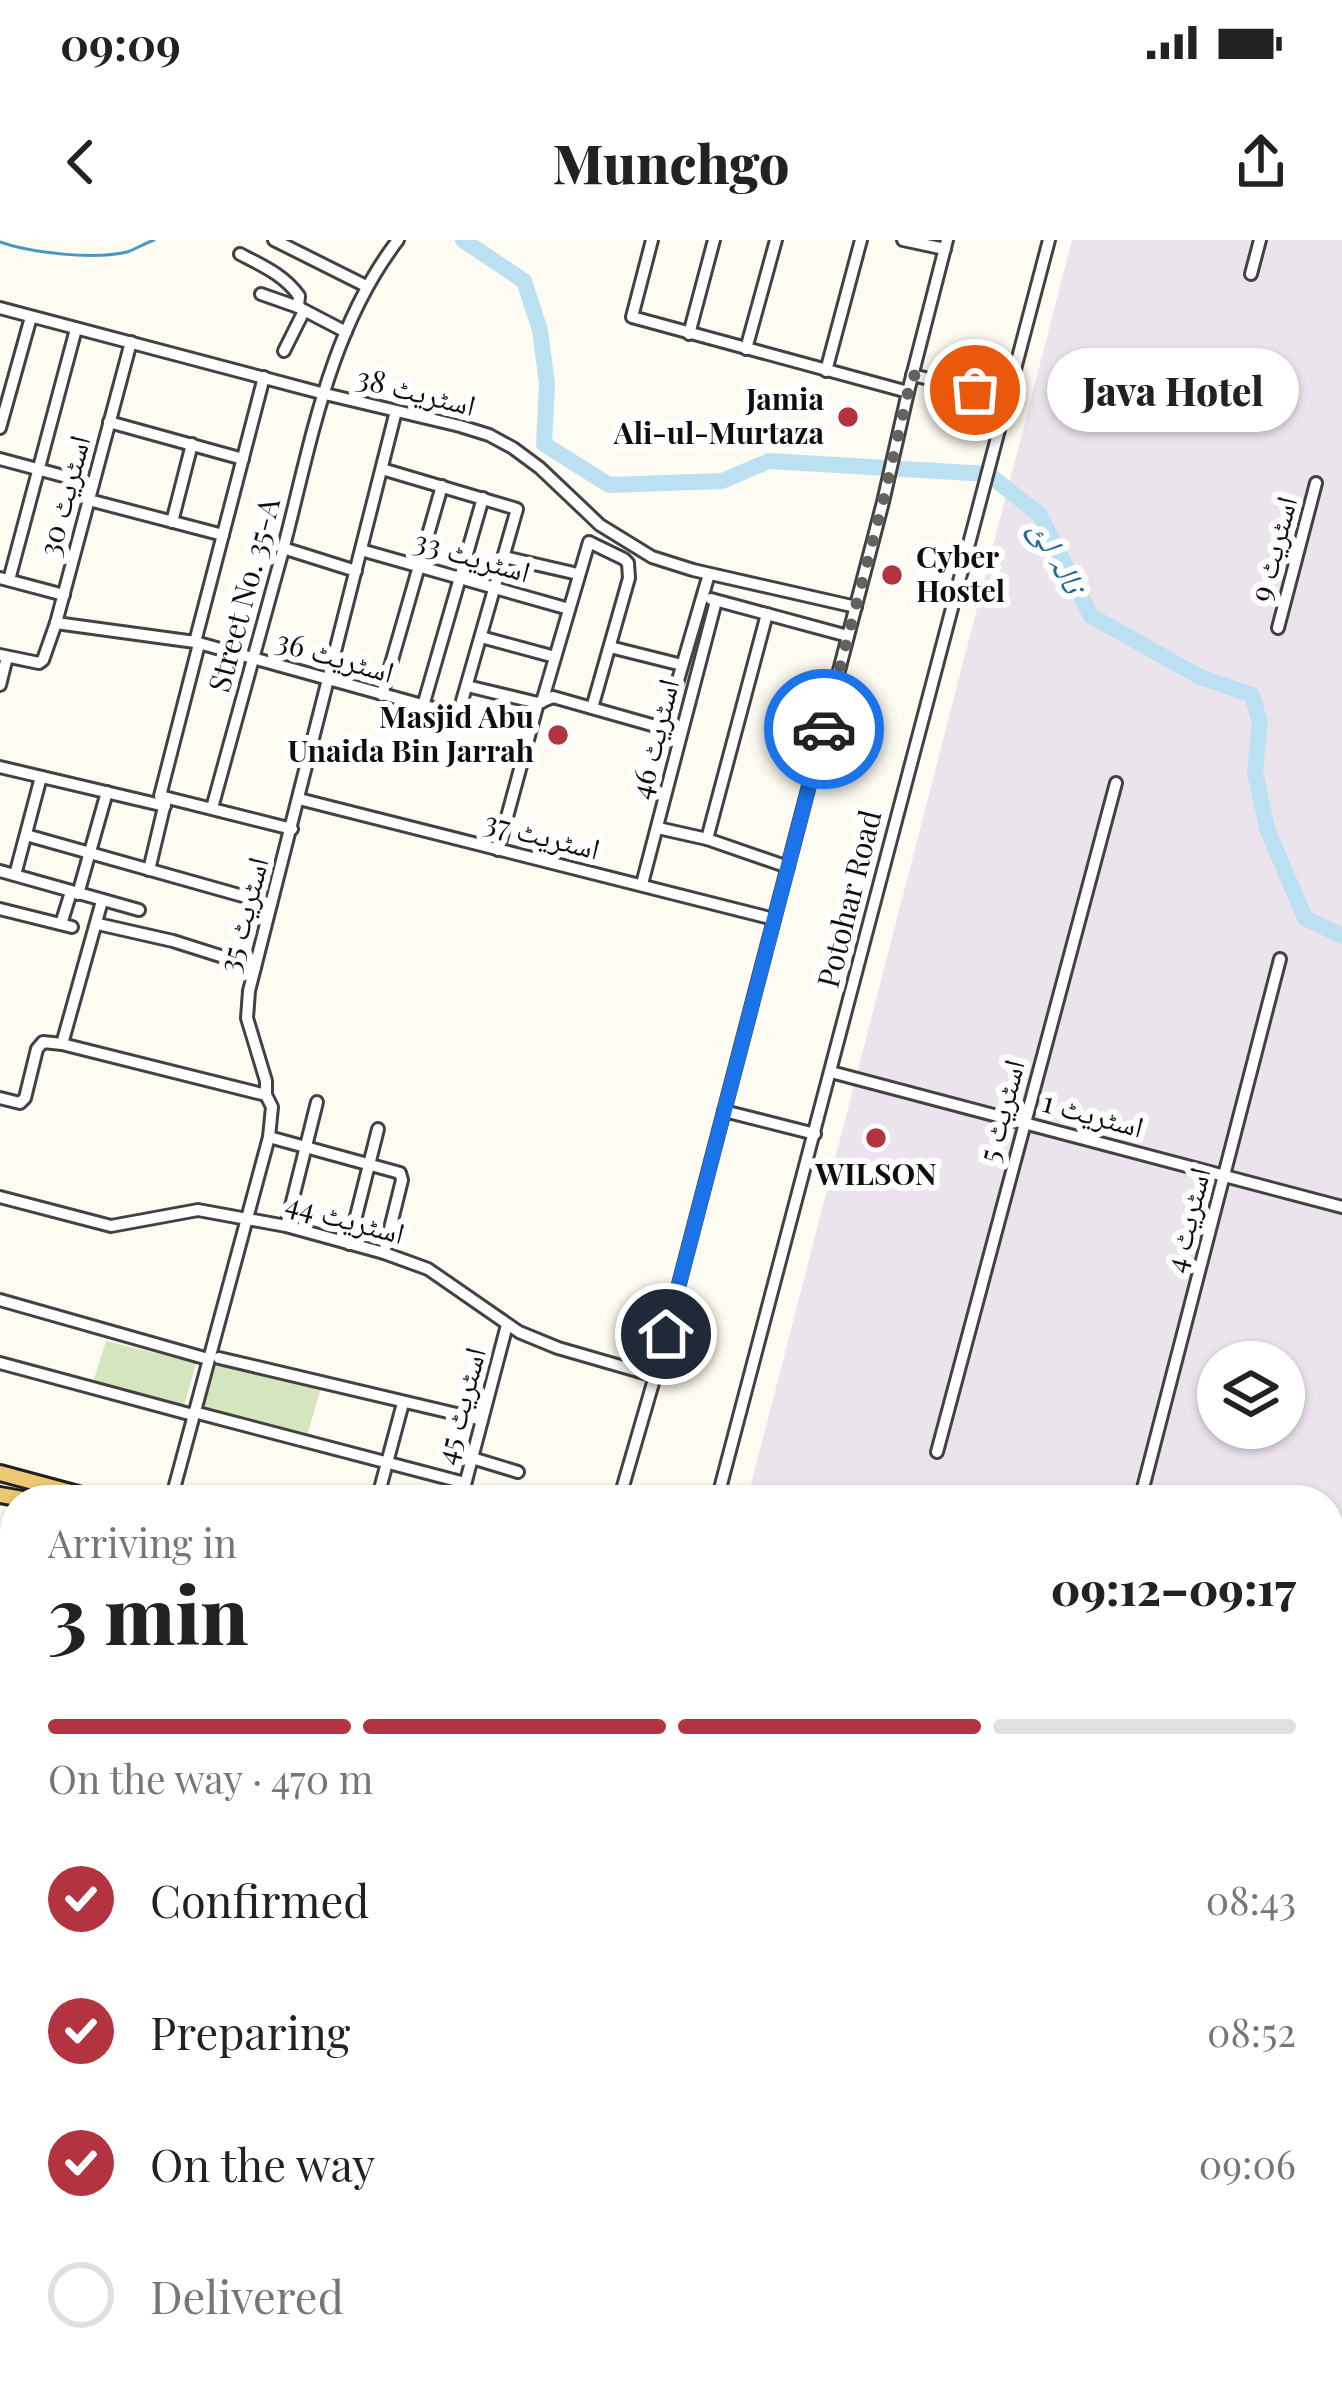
<!DOCTYPE html>
<meta charset="utf-8">
<style>
body{margin:0;font-family:"Playfair Display","Noto Naskh Arabic",serif;background:#f2f2f2;color:#222;height:100vh;display:flex;flex-direction:column;font-size:45px;white-space:nowrap}
*{box-sizing:border-box;margin:0}
p{font-size:39px;color:#767676}
.icon{flex:none;width:66px;height:66px;fill:none;stroke:currentColor;stroke-width:2;stroke-linecap:round;stroke-linejoin:round}
.map{position:relative;flex:1;overflow:hidden}
.sheet{position:absolute;left:0px;top:1245px;width:1344px;height:900px;display:flex;flex-direction:column;background:#fff;border-radius:48px 48px 0 0;box-shadow:0 3px 9px #0004}
.sheet>*{flex:none}
.tools{position:absolute;left:1197px;top:1101px;display:grid;gap:24px}
.tools a{display:grid;place-items:center;width:108px;height:108px;border-radius:50%;background:#fff;box-shadow:0 3px 9px #0004;font-size:60px}
.pin{position:absolute;display:grid;place-items:center;width:102px;height:102px;color:#fff;margin:-51px;border:6px solid #fff;border-radius:50%;box-shadow:0 3px 12px #0007}
.courier{position:absolute;display:grid;place-items:center;width:120px;height:120px;margin:-60px;border:9px solid #1a73e8;border-radius:50%;background:#fff;color:#222;box-shadow:0 3px 15px #0007}
.bubble{position:absolute;height:84px;border-radius:42px;background:#fff;box-shadow:0 3px 9px #0004;font-size:39px;font-weight:800;line-height:84px;text-align:center}
.overview em{font-style:normal;font-weight:800}
.overview div{display:flex;flex-direction:column-reverse}
.overview{display:flex;align-items:center;justify-content:space-between;height:204px;padding:0 48px}
h1{font-size:78px;font-weight:800;line-height:90px}
.bar{display:grid;grid-template-columns:repeat(4,1fr);gap:18px 12px;align-content:center;height:144px;padding:0 48px}
.bar i{height:15px;border-radius:9px;background:#e0e0e0}
.bar .selected{background:#b43340}
.bar p{grid-column:span 4}
ol{padding:0 48px;list-style:none}
li{display:flex;align-items:center;gap:36px;height:132px}
li p{margin-inline-start:auto}
li .icon{padding:12px;border-radius:50%;background:#b43340;color:#fff;stroke-width:4}
li:last-child{color:#767676}
li i{width:66px;height:66px;border:6px solid #e0e0e0;border-radius:50%}
.status{display:flex;justify-content:space-between;align-items:center;height:84px;padding:0 60px;background:#fff;direction:ltr}
.status svg{height:33px;fill:currentColor}
header{display:flex;justify-content:space-between;align-items:center;height:156px;padding:0 48px;background:#fff;font-size:54px;font-weight:800}
.map>svg:first-child{display:block}
.industrial{fill:#ebe4ed;fill-rule:evenodd}
.green{fill:#d5e6be}
.lines{fill:none;stroke-linecap:round;stroke-linejoin:round}
.stream{stroke:#4898c2;stroke-width:3}
.river{stroke:#bbe0f1;stroke-width:16}
.minor-casing{stroke:#424242;stroke-width:16}
.major-casing{stroke:#202020;stroke-width:20}
.minor{stroke:#fff;stroke-width:10}
.major{stroke:#ecc874;stroke-width:14}
.done{stroke:#63625e;stroke-width:12;stroke-dasharray:0 21.6}
.route{stroke:#1a73e8;stroke-width:15}
.poi-dot{fill:#b43340;stroke:#fff;stroke-width:4.5}
.labels{text-anchor:middle;stroke-width:12;stroke-linejoin:round;paint-order:stroke}
.street-label{font-size:30px;fill:#0f0f0f;stroke:#fff}
.poi-label{font-size:30px;font-weight:bold;fill:#0f0f0f;stroke:#fff;text-anchor:end}
.water-label{font-size:33px;font-style:italic;fill:#226a97;stroke:#fff}
</style>
<div class="status"><b>09:09</b><svg viewBox="0 0 49 12"><path d="M0 12V9h3v3zM5 12V6h3v6zM10 12V3h3v9zM15 12V0h3v12zM26 1h20v11H26zM47 4h2v5h-2z"/></svg></div>
<header><svg class="icon" aria-label="back" viewBox="0 0 24 24"><path d="M15 5l-7 7 7 7"/></svg>Munchgo<svg class="icon" aria-label="share" viewBox="0 0 24 24"><path d="M12 15V3M7 8l5-5 5 5M5 13v7h14v-7"/></svg></header>
<div class="map">
<svg width="1342" height="2145" viewBox="0 0 1342 2145">
<rect width="100%" height="100%" fill="#fefbf2"/>
<!-- industrial -->
<path class="industrial" d="M1072,0H1342V1555L1329,1552V1260H747ZM1218,1122H1284V1188H1218Z"/>
<!-- green -->
<g class="green">
<polygon points="106,1101 196,1123 184,1166 93,1142"/>
<polygon points="215,1122 321,1148 307,1196 200,1168"/>
</g>
<g class="lines">
<!-- stream -->
<path class="stream" d="M0,2C31,13 94,20 127,12C136,9 145,3 154,0"/>
<!-- river -->
<polyline class="river" points="463,0 524,41 540,90 547,144 544,204 609,245 722,241 769,221 988,234 1039,274 1091,376 1200,437 1252,455 1260,483 1255,531 1267,589 1305,678 1342,696"/>
<!-- minor casing -->
<g class="minor-casing">
<g id="minor">
<polyline points="274,0 366,46"/>
<polyline points="652,0 632,77 908,152"/>
<polyline points="903,0 945,9"/>
<path d="M240,14C263,26 284,35 299,56L298,67"/>
<polyline points="1251,34 1260,0"/>
<polyline points="261,54 298,67 346,92"/>
<polyline points="0,68 321,153 460,186 489,195 513,208 540,228 600,285 652,317 693,330 856,367"/>
<polyline points="689,94 714,0"/>
<polyline points="746,109 776,0"/>
<polyline points="284,111 304,71"/>
<polyline points="826,131 861,0"/>
<polyline points="912,135 1007,157"/>
<polyline points="109,182 243,219"/>
<polyline points="0,188 31,77"/>
<polyline points="0,219 93,244"/>
<polyline points="89,260 223,295"/>
<polyline points="172,282 192,204"/>
<polyline points="283,308 356,331"/>
<polyline points="361,310 569,369"/>
<polyline points="504,317 578,334"/>
<polyline points="0,338 64,355"/>
<polyline points="9,340 76,89"/>
<polyline points="711,359 848,396"/>
<polyline points="56,383 195,402 458,475 517,269 382,229"/>
<polyline points="1278,388 1316,243"/>
<polyline points="481,397 555,417"/>
<polyline points="195,402 264,137"/>
<polyline points="199,404 160,556 292,589"/>
<polyline points="610,407 682,425"/>
<polyline points="0,415 39,423 43,420 56,383 131,102"/>
<polyline points="0,445 7,417"/>
<polyline points="467,446 538,463 553,457 680,493"/>
<polyline points="382,455 442,246"/>
<polyline points="542,462 589,302 624,319 628,323 629,338 592,468"/>
<polyline points="423,466 483,258"/>
<polyline points="664,488 709,334"/>
<polyline points="0,527 165,566"/>
<polyline points="299,559 774,679"/>
<path d="M212,568C235,482 260,396 283,310C311,203 329,90 398,0"/>
<polyline points="658,588 707,599 788,627"/>
<polyline points="26,595 271,664"/>
<polyline points="707,599 767,374"/>
<polyline points="498,610 538,463"/>
<polyline points="149,630 165,563"/>
<polyline points="0,631 139,670"/>
<polyline points="15,635 41,537"/>
<polyline points="642,644 716,361"/>
<polyline points="78,654 107,552"/>
<polyline points="0,669 72,687"/>
<polyline points="61,684 71,652"/>
<polyline points="98,684 173,701 255,727"/>
<polyline points="62,804 102,661"/>
<polyline points="831,832 1342,967"/>
<polyline points="0,858 20,863 25,858 37,809 43,802 62,804 266,855"/>
<polyline points="724,871 815,894"/>
<polyline points="269,897 400,933 402,940 384,1013"/>
<polyline points="0,957 111,986 198,970 286,986 384,1013 428,1029 519,1092 558,1108 655,1136"/>
<polyline points="286,986 317,862"/>
<polyline points="349,1004 378,889"/>
<polyline points="0,1060 208,1119"/>
<polyline points="219,1118 482,1180"/>
<polyline points="0,1123 193,1175"/>
<polyline points="194,1172 465,1243"/>
<polyline points="937,1212 1116,543"/>
<polyline points="472,1218 518,1232"/>
<polyline points="1142,1252 1280,719"/>
<polyline points="171,1260 269,897 272,867 266,855 266,841 247,778 249,751 396,171"/>
<polyline points="377,1260 403,1163"/>
<polyline points="461,1260 507,1085"/>
<polyline points="619,1260 655,1136 883,262 908,152 947,0"/>
<path d="M717,1260C829,840 936,419 1049,0"/>
<polyline points="0,1453 15,1457"/>
<polyline points="0,1708 15,1652"/>
<polyline points="0,1720 15,1724"/>
<polyline points="1329,1805 1342,1809"/>
<polyline points="0,1823 15,1765"/>
<polyline points="9,1947 15,1925"/>
<polyline points="1329,2047 1342,1995"/>
<polyline points="0,2104 15,2047"/>
<polyline points="315,2130 355,2141 383,2138 414,2142 417,2130"/>
<polyline points="676,2130 696,2135"/>
<polyline points="790,2130 790,2141 800,2145"/>
<polyline points="1124,2131 1176,2145"/>
<polyline points="47,2145 51,2130"/>
<polyline points="224,2145 228,2130"/>
<polyline points="501,2145 505,2130"/>
<polyline points="594,2145 598,2130"/>
<polyline points="1032,2145 1036,2130"/>
<polyline points="1216,2145 1220,2130"/>
<polyline points="1304,2145 1308,2130"/>
</g>
</g>
<!-- major casing -->
<g class="major-casing">
<g id="major">
<polyline points="0,1233 100,1260"/>
<polyline points="0,1255 28,1260"/>
<polyline points="1329,1592 1342,1595"/>
<polyline points="1329,1611 1342,1614"/>
<polyline points="1329,1670 1342,1679"/>
<polyline points="1329,1685 1342,1689"/>
<polyline points="1329,1736 1342,1739"/>
</g>
</g>
<!-- minor -->
<use href="#minor" class="minor"/>
<!-- major -->
<use href="#major" class="major"/>
</g>
<g class="lines">
<!-- done -->
<polyline class="done" points="824,489 883,262 912,135 975,150"/>
<!-- route -->
<polyline class="route" points="666,1094 824,489"/>
</g>
<!-- markers -->
<g class="poi-dot">
<circle cx="848" cy="177" r="12"/>
<circle cx="892" cy="335" r="12"/>
<circle cx="558" cy="495" r="12"/>
<circle cx="876" cy="898" r="12"/>
</g>
<g class="labels">
<!-- street labels -->
<g class="street-label">
<text transform="translate(416 152) rotate(14)" y="10">اسٹریٹ 38</text>
<text transform="translate(65 256) rotate(-75)" y="10">اسٹریٹ 30</text>
<text transform="translate(1274 309) rotate(-75)" y="10">اسٹریٹ 9</text>
<text transform="translate(472 317) rotate(16)" y="10">اسٹریٹ 33</text>
<text transform="translate(245 355) rotate(-75)" y="10">Street No. 35-A</text>
<text transform="translate(335 417) rotate(16)" y="10">اسٹریٹ 36</text>
<text transform="translate(655 499) rotate(-76)" y="10">اسٹریٹ 46</text>
<text transform="translate(542 596) rotate(14)" y="10">اسٹریٹ 37</text>
<text transform="translate(850 659) rotate(-76)" y="10">Potohar Road</text>
<text transform="translate(244 675) rotate(-75)" y="10">اسٹریٹ 35</text>
<text transform="translate(1002 871) rotate(-75)" y="10">اسٹریٹ 5</text>
<text transform="translate(1093 875) rotate(15)" y="10">اسٹریٹ 1</text>
<text transform="translate(345 979) rotate(15)" y="10">اسٹریٹ 44</text>
<text transform="translate(1188 980) rotate(-76)" y="10">اسٹریٹ 4</text>
<text transform="translate(461 1166) rotate(-75)" y="10">اسٹریٹ 45</text>
</g>
<!-- poi labels -->
<g class="poi-label">
<text x="824" y="170">Jamia<tspan x="824" dy="34">Ali-ul-Murtaza</tspan></text>
<text x="916" y="328" text-anchor="start">Cyber<tspan x="916" dy="34">Hostel</tspan></text>
<text x="534" y="488">Masjid Abu<tspan x="534" dy="34">Unaida Bin Jarrah</tspan></text>
<text x="876" y="945" text-anchor="middle">WILSON</text>
</g>
<!-- water labels -->
<g class="water-label">
<text transform="translate(1058 316) rotate(61)" y="12">نالہ لئ</text>
</g>
</g>
</svg>
<div class="tools">
<a><svg class="icon" aria-label="layers" viewBox="0 0 24 24"><path d="M12 4l9 5-9 5-9-5zM3 14l9 5 9-5"/></svg></a>
</div>
<div class="pin" style="left:975px;top:150px;background:#ea580c"><svg class="icon" aria-label="bag" viewBox="0 0 24 24"><path d="M5 8h14l-1 12H6zM9 8a3 3 0 0 1 6 0"/></svg></div>
<div class="pin" style="left:666px;top:1094px;background:#1f2937"><svg class="icon" aria-label="home" viewBox="0 0 24 24"><path d="M3 11l9-7 9 7M6 9v11h12V9"/></svg></div>
<div class="courier" style="left:824px;top:489px"><svg class="icon" aria-label="car" viewBox="0 0 24 24"><path d="M5 17H2v-5l4-1 3-4h7l3 4 3 1v5h-3M9 17h6M6 11h13"/><circle cx="7" cy="17" r="2"/><circle cx="17" cy="17" r="2"/></svg></div>
<div class="bubble" style="left:1047px;top:108px;width:252px">Java Hotel</div>
<section class="sheet">
<div class="overview"><div><h1>3 min</h1><p>Arriving in</p></div><em>09:12–09:17</em></div>
<div class="bar"><i class="selected"></i><i class="selected"></i><i class="selected"></i><i></i><p>On the way · 470 m</p></div>
<ol>
<li><svg class="icon" aria-label="check" viewBox="0 0 24 24"><path d="M5 12l5 5 9-10"/></svg>Confirmed<p>08:43</p></li>
<li><svg class="icon" aria-label="check" viewBox="0 0 24 24"><path d="M5 12l5 5 9-10"/></svg>Preparing<p>08:52</p></li>
<li><svg class="icon" aria-label="check" viewBox="0 0 24 24"><path d="M5 12l5 5 9-10"/></svg>On the way<p>09:06</p></li>
<li><i></i>Delivered</li>
</ol>
</section>
</div>
